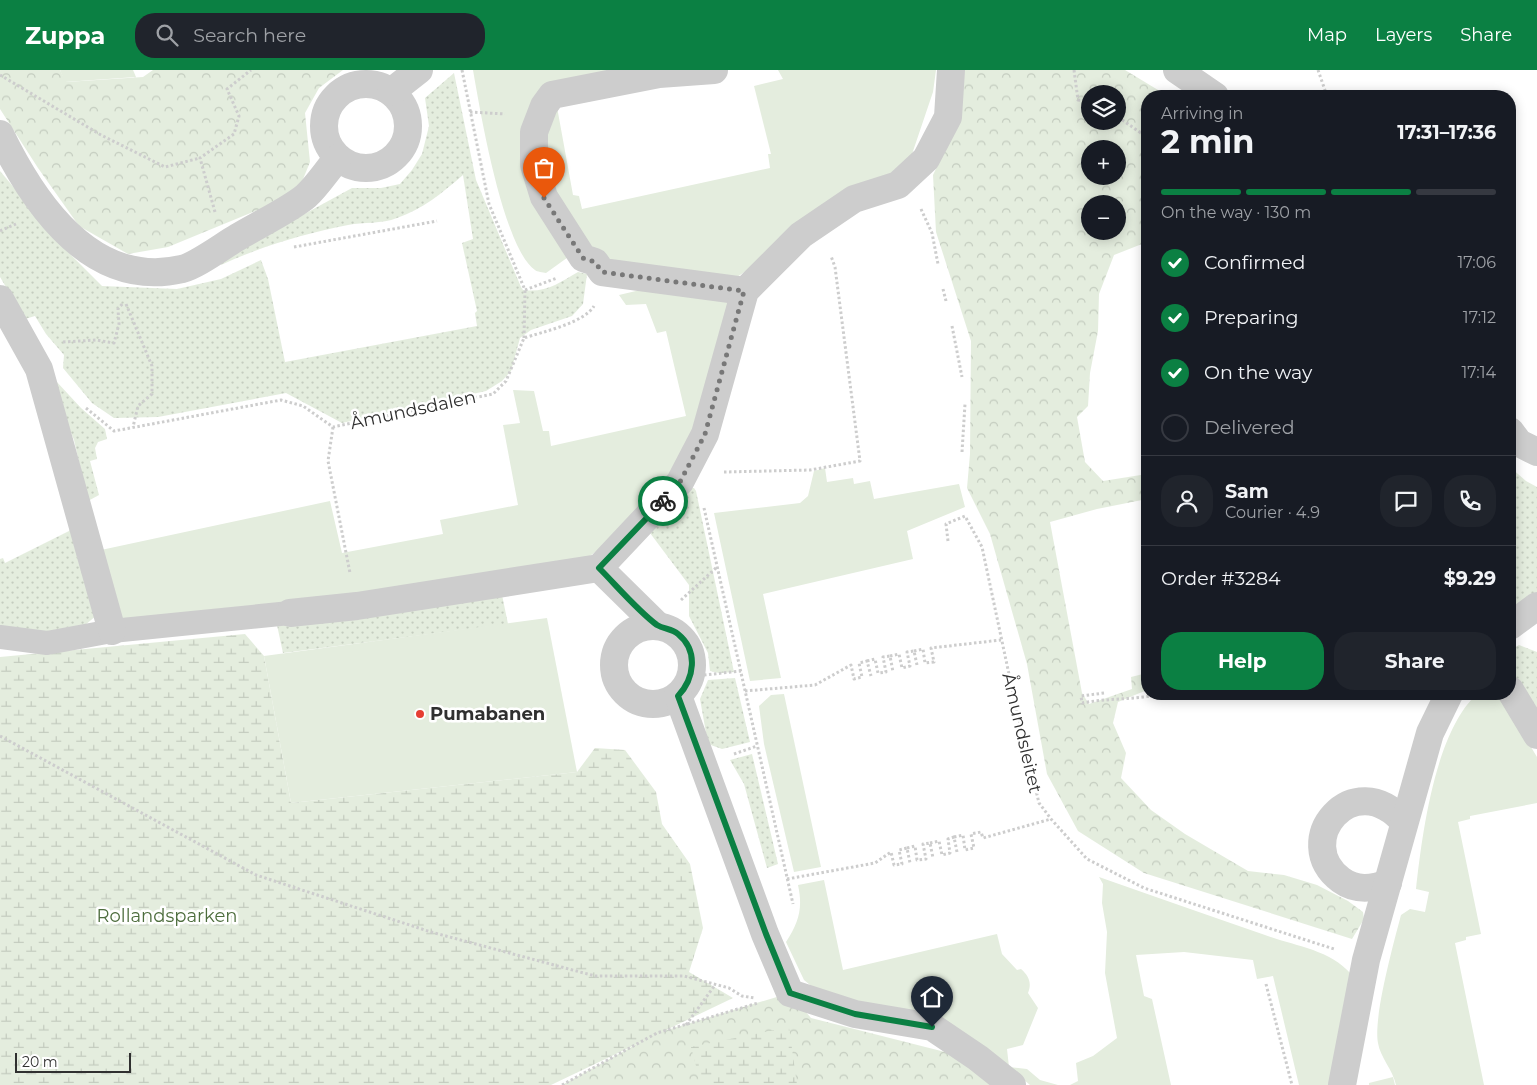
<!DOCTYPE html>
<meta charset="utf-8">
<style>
body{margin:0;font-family:Montserrat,sans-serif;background:#20242c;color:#f1f3f6;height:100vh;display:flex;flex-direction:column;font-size:19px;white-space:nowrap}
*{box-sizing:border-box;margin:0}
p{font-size:16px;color:#9ea1a6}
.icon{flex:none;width:28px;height:28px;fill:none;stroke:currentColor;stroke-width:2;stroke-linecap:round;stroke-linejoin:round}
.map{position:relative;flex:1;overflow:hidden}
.sheet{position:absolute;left:1141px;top:20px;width:375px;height:610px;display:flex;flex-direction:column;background:#171b24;border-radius:20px;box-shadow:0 2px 12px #0003}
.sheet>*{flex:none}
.controls{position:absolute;left:1081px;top:15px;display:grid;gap:10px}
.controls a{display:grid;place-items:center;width:45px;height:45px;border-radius:50%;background:#171b24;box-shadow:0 2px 12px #0003;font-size:25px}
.scale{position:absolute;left:15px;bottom:12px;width:116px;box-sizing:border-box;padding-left:5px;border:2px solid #303030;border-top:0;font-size:14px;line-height:18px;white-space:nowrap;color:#303030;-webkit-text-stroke:4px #fff;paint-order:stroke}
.pin{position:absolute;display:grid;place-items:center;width:42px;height:42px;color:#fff;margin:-51px -21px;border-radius:50% 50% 50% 0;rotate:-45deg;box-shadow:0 0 5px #0007}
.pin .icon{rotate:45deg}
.courier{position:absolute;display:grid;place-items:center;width:50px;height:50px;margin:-25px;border:4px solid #0b8043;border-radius:50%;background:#fff;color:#222;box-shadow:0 1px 6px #0007}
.headline em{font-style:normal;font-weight:700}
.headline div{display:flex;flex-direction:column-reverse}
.headline{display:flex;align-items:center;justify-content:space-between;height:85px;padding:0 20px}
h1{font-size:32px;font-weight:700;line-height:38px}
.bar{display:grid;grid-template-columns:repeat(4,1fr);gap:8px 5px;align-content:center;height:60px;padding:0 20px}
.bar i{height:6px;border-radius:4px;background:#363941}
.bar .selected{background:#0b8043}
.bar p{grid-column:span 4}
.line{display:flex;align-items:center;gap:12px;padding:0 20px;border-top:1px solid #363941}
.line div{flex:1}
.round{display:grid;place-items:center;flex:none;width:52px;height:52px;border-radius:20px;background:#20242c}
ol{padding:0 20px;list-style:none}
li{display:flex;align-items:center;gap:15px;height:55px}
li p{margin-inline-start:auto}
li .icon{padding:5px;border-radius:50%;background:#0b8043;color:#fff;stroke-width:4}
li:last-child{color:#9ea1a6}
li i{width:28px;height:28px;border:2px solid #363941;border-radius:50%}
.action{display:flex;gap:10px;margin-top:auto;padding:10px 20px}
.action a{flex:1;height:58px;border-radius:20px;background:#0b8043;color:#fff;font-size:20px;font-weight:700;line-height:58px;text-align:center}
.action a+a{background:#20242c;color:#f1f3f6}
header{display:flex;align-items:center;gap:30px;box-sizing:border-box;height:70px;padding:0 25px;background:#0b8043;color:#fff}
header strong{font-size:24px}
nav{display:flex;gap:28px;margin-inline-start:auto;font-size:18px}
.search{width:350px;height:45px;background:#20242c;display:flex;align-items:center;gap:12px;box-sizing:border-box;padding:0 18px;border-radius:20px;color:#9ea1a6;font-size:19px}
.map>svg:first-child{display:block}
.grass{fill:url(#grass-dots)}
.forest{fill:url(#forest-crowns);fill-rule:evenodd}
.wetland{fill:url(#wetland-marsh)}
.garden{fill:#e4edde}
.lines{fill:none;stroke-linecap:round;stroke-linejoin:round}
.path{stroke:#cdcdcd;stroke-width:3;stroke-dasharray:2.5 2.5;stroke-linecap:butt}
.lane{stroke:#cdcdcd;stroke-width:24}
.street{stroke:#cdcdcd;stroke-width:28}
.done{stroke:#787878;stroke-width:5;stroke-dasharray:0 9}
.route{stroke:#0b8043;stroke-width:6}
.poi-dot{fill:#e63e33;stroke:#fff;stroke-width:2}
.labels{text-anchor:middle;stroke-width:5;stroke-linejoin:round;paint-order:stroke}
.street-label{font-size:18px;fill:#303030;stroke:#fff}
.poi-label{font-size:18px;font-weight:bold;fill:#303030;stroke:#fff;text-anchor:start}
.park-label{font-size:18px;fill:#4d6d3d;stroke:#fff}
</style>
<header>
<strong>Zuppa</strong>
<div class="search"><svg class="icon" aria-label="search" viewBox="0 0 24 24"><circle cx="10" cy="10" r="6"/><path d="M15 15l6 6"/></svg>Search here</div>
<nav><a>Map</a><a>Layers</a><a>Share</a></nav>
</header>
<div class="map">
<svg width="1537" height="1015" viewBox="0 0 1537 1015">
<defs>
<pattern id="grass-dots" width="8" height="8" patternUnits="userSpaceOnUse" patternTransform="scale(1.25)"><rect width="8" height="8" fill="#e4edde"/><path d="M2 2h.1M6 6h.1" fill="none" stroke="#c4ccbf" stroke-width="1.8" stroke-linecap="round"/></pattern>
<pattern id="forest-crowns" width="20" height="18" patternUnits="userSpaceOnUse" patternTransform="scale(1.25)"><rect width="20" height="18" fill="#e4edde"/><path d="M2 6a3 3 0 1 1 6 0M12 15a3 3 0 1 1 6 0" fill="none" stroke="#c4ccbf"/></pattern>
<pattern id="wetland-marsh" width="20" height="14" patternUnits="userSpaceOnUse" patternTransform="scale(1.25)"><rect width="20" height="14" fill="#e4edde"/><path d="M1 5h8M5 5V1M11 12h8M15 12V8" fill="none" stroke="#c4ccbf"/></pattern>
</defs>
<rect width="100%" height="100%" fill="#fff"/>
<!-- grass -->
<g class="grass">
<path d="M454,3L476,110L521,217L523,220C546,223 559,213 578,202L587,204L583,234L572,246L531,260L520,268L511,301L502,311L486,321L342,353L286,323L158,347L114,348L92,333L63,298L64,285L46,264L35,246L25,249L0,207V101L70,184L102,216L177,219L221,209L261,190L268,209L285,292L477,256L475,243L477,241L462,173L473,169L463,105C442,123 423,139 397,148C382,154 363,152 348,155C303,164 262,176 221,195L220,190L352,118H381L400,114L412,100L422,84L429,56L425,28Z"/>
<polygon points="50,311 56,311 81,338 105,359 107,369 98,372 95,378 97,389 90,391 99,425 88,431 74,370"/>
<polygon points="1510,397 1526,411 1537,417 1537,522 1510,542"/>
<polygon points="690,418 694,418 696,421 734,602 719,603 710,601 708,583 689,546 689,515 650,463"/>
<polygon points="74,450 97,545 72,566 0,560 0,489 3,488 5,493 69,461"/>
<polygon points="501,520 508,554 283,583 277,555"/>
<polygon points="1519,575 1537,582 1537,651 1510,610 1510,580"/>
<polygon points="735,608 750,672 722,679 708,674 700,629 708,610"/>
<polygon points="752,684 778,794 767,798 744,714 730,690"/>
</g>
<!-- forest -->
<g class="forest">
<polygon points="0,0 60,0 66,12 143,7 153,0 343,0 319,18 305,43 310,92 297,124 168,177 128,184 79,156 38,98 0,39"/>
<path d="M963,0H1125L1168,26H1148L1147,172L1114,185L1099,224L1098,261L1090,303L1088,336L1077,347L1085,392L1103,411L1147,404V429L1097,439L1050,452L1082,623L1089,634L1132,619L1131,607L1147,603V620L1118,632L1113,653L1126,683L1121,708L1151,740L1185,764L1248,801L1284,805L1317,815L1348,831L1363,842L1364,849L1352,869L1144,803L1078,761L1047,704L1027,594L990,464L967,418L970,384L971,271L936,162L933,105L951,68ZM1090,24H1118V51H1090ZM1090,79H1118V106H1090ZM1090,134H1118V161H1090Z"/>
<polygon points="790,923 811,948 953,984 991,1015 562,1015 657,963"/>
</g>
<!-- wetland -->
<g class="wetland">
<polygon points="245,564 264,586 291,733 577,702 595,678 625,680 656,722 662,754 690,794 703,858 689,902 733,928 551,1015 0,1015 0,587"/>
<polygon points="789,957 797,1015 701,1015 691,977"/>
</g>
<!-- garden -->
<g class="garden">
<polygon points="60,0 133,0 136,7 65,12"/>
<path d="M473,0H642L542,19L523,58L571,185L546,203C543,202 537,202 535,200C503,178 480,40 473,0Z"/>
<polygon points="778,0 936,0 933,22 909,93 737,207 605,191 566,150 542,88 543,67 557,37 573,125 579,126 582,139 770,98 768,84 771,84 754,16 783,9"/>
<polygon points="636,221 745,221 705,364 631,455 582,492 128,554 118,546 101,480 330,431 342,483 443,464 440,450 518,435 503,355 520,353 513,320 534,321 543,361 549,361 551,376 686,346 666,261 657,263 646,234 626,235 619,225"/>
<polygon points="825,398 827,412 853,408 854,414 870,411 874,429 959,414 965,437 907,461 913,489 763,524 781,608 750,611 714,443 800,433 808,426 814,401"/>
<polygon points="547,548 577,702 291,733 264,586"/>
<polygon points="784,624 821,797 794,802 764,674 759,636 771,625"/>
<path d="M1477,624H1499L1537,687V733L1470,746V749L1458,752L1481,864L1466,867V870L1455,873L1484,1015H1396C1393,1000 1380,987 1378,973C1373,947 1394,872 1401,845L1410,839L1425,842L1429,822L1416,819C1422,765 1435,662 1477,624Z"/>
<path d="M1099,807C1154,826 1209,846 1265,865C1294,876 1329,879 1351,904L1331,1015H1299L1273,906L1257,909L1253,890L1184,882L1136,885L1144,926L1152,929L1171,1015H1070L1078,1011L1076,993L1093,986L1117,968L1105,903L1107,862L1102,833L1103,814Z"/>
<path d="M824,810L843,900L997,864L1002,884L1017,900L1021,899C1029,906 1032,913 1028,923L1038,938L1023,975L1007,979L1009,997L1027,999L1040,1010L1058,1015H1030L1009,997L821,924L804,910L786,872C799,852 803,838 798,815Z"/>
<polygon points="1393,1007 1395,1015 1369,1015 1369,1013"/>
</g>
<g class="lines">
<!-- path -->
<g class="path">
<polyline points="462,0 489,134 525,220 557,208"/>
<polyline points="1074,0 1078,30 1090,31"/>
<polyline points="1318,0 1327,26"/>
<polyline points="0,5 101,65 165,97 200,88"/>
<polyline points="470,42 505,44"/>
<polyline points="1118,47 1148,68"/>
<polyline points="921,139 932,163 938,194"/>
<polyline points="215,142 200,88 234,64 239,46 227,19 251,0"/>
<polyline points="0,161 16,154"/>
<polyline points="294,177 437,151"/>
<polyline points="943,219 946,231"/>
<polyline points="126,234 152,296 152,324 138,336 133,357"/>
<polyline points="952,256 962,307"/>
<polyline points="524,268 525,220"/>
<polyline points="63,272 96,270 114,273 119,254 118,239 123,233"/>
<path d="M86,338L114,361L281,330L303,336L333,357L493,324L506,311L524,268C542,262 584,253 594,236"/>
<polyline points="333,357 328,391 350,503"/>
<polyline points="962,382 965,334"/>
<polyline points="724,402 810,400 860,391 835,197 831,186"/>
<polyline points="704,438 793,834"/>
<polyline points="948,471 946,454 965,446 982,477 1017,642 1039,733 1051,749 1087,789 1144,818 1334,879"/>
<polyline points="681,530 717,497"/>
<polyline points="914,581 923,579 925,593 934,592 931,578 1001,570"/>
<polyline points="890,586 899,584 902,598 910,596 907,582 914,581 917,595"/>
<polyline points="867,591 875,589 878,603 886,602 883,587 890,586 893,602"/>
<polyline points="704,605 741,601"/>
<polyline points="745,621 815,615 851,595 854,609 862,607 859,593 867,591 871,606"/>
<path d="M1104,623L1081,626L1082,633C1108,628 1135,630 1161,624"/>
<polyline points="0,666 256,805 431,862 595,906 684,906 729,918 742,926 755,928"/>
<polyline points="734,684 757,676"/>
<polyline points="954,767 963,765 965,780 974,778 971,764 981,762 983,768 1051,749"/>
<polyline points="930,773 939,771 942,785 950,783 948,769 954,767 957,782"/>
<polyline points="907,778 915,776 917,790 926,789 923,774 930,773 933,788"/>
<polyline points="787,809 875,793 891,782 894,795 902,794 899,780 907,778 910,793"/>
<polyline points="1266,914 1292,1015"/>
<polyline points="686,955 715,915"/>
<polyline points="562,1015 657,963 758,933"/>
</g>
<!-- lane -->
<polyline class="lane" points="0,567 47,573 112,561 290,543"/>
<!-- street -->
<g class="street">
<polyline points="714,0 659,4 552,25 544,36 534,62 534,95 544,127 583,188 595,192 602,202 745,221"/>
<polyline points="1177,0 1215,26"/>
<circle cx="366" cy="56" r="42"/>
<polyline points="391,22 419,0"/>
<path d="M0,64C34,134 92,220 182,199C196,196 224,175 238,167C256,156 291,139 306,126C318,115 327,100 338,88"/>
<polyline points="0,229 39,299 112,561"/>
<polyline points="1510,361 1519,373 1537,382"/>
<polyline points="599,498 658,556"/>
<polyline points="290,543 357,536 599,498 680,412 705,364 745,221 801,165 854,129 898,115 926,89 948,47 951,0"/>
<circle cx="653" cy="595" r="39"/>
<polyline points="1510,556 1537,536"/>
<polyline points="1510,620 1537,665"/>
<polyline points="678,626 765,864 790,923 855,944 932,957 978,988 1012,1015"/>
<path d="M1388,813C1372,819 1356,821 1341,810C1290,772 1353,694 1404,752"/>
<polyline points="1342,1015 1366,890 1430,663 1449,624"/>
</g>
</g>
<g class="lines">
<!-- done -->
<polyline class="done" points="544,128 583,188 595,192 602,202 744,221 705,364 680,412 663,431"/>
<!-- route -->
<path class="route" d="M663,431L599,498C616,515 638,541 657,555C664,559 672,559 678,564C699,581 694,609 678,626L766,864L790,923L855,944L932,957"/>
</g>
<!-- markers -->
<circle class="poi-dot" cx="420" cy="644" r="5"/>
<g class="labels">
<!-- street labels -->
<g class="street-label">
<text transform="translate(413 340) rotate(-12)" y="6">Åmundsdalen</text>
<text transform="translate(1022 663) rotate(77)" y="6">Åmundsleitet</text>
</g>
<!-- poi labels -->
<g class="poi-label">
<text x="430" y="650">Pumabanen</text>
</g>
<!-- park labels -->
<g class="park-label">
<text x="167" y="852">Rollandsparken</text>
</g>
</g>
</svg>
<div class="controls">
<a><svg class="icon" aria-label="layers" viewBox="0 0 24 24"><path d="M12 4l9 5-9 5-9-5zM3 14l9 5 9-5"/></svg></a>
<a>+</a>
<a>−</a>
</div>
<div class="scale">20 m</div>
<div class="pin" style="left:544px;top:128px;background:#ea580c"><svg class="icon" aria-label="bag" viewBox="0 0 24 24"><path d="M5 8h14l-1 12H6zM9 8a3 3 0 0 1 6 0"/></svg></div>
<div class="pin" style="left:932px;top:957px;background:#1f2937"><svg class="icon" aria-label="home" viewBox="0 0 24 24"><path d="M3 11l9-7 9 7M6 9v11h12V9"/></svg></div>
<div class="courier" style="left:663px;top:431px"><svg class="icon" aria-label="bike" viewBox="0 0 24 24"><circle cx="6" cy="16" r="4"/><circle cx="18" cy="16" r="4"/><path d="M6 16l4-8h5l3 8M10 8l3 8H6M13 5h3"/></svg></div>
<section class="sheet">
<div class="headline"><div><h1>2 min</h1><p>Arriving in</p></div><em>17:31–17:36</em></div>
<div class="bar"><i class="selected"></i><i class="selected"></i><i class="selected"></i><i></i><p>On the way · 130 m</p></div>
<ol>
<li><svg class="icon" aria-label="check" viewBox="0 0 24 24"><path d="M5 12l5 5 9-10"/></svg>Confirmed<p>17:06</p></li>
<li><svg class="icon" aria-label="check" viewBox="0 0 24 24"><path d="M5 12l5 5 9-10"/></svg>Preparing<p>17:12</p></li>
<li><svg class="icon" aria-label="check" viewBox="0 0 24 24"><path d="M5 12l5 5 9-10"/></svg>On the way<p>17:14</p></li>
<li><i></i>Delivered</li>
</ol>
<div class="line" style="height:90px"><a class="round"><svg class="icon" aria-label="person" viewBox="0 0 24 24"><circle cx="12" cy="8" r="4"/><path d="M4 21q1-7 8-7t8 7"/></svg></a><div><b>Sam</b><p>Courier · 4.9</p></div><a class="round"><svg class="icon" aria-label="chat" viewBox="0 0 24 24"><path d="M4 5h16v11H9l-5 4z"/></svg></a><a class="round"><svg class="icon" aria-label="phone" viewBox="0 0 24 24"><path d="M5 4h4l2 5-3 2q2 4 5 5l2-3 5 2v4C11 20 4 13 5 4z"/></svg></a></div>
<div class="line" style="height:65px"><div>Order #3284</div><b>$9.29</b></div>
<div class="action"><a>Help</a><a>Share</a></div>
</section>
</div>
